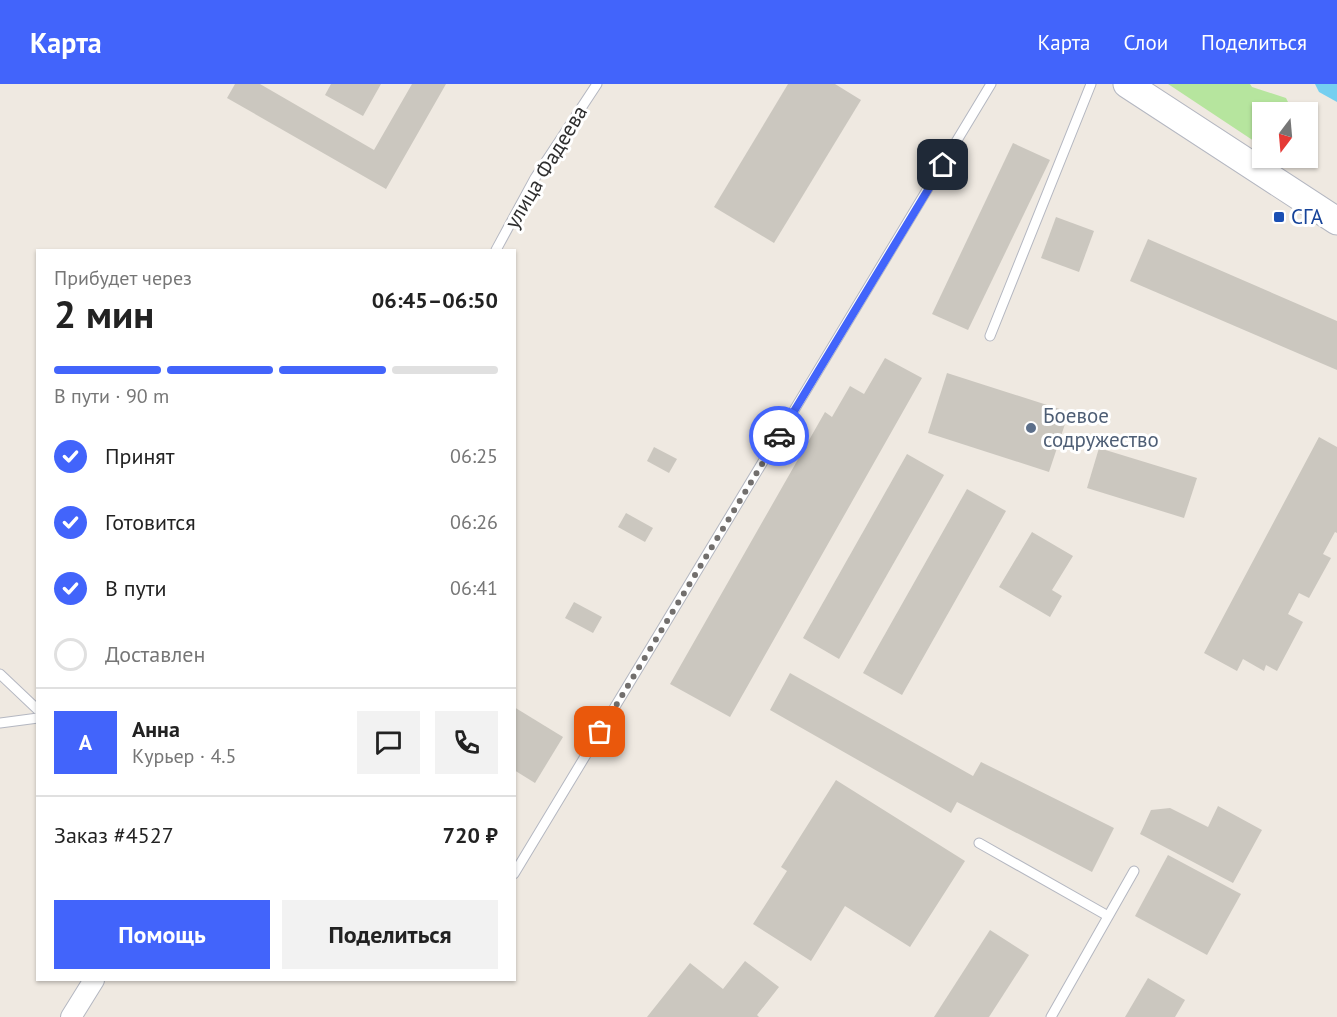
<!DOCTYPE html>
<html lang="ru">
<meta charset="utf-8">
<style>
body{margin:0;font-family:"PT Sans",sans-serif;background:#f2f2f2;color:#222;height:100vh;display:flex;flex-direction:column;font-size:22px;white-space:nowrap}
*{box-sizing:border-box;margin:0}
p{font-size:20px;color:#767676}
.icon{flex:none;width:33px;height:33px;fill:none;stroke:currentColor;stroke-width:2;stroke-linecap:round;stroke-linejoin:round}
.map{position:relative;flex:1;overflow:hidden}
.sheet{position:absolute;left:36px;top:165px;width:480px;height:732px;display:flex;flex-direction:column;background:#fff;border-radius:0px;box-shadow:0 2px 4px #0004}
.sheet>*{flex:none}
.needle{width:39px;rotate:196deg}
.fabs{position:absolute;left:1252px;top:18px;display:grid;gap:12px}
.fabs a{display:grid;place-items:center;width:66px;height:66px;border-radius:0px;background:#fff;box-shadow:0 2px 4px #0004;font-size:30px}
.pin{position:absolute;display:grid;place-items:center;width:51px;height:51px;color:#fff;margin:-26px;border-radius:12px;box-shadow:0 3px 9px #0006}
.courier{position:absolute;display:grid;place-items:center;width:60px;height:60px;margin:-30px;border:4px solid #4264fb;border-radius:50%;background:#fff;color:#222;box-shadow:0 2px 8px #0007}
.headline em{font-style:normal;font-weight:700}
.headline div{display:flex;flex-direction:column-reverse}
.headline{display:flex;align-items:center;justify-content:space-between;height:102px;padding:0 18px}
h1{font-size:39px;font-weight:700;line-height:45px}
.bar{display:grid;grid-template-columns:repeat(4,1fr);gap:9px 6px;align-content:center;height:72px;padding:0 18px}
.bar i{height:8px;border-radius:4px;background:#e0e0e0}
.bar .current{background:#4264fb}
.bar p{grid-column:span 4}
.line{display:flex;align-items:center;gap:15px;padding:0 18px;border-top:2px solid #e0e0e0}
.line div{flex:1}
.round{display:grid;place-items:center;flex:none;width:63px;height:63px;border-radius:0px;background:#f2f2f2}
ol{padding:0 18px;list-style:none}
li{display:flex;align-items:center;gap:18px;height:66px}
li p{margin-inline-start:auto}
li .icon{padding:6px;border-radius:50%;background:#4264fb;color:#fff;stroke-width:4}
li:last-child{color:#767676}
li i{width:33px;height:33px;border:3px solid #e0e0e0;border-radius:50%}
.button{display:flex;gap:12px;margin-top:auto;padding:12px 18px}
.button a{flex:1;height:69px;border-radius:0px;background:#4264fb;color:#fff;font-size:24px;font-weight:700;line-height:69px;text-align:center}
.button a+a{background:#f2f2f2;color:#222}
header{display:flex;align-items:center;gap:36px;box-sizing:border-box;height:84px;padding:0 30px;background:#4264fb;color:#fff}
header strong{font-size:28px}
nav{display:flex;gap:33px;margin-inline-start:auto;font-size:21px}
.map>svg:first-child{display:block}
.green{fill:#b6e59e}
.water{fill:#75cff0}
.building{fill:#cbc7bf}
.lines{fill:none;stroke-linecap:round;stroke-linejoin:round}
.service-casing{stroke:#b4b7c1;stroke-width:11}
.minor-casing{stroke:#b4b7c1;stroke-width:22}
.secondary-casing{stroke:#b4b7c1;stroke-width:29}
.service{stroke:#fff;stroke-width:9}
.minor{stroke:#fff;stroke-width:20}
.secondary{stroke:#fff;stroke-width:27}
.done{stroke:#726f6d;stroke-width:6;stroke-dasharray:0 10.8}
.route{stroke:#4264fb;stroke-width:8}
.transit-dot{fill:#1a4fb4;stroke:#fff;stroke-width:2}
.service-dot{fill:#5c6f8a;stroke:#fff;stroke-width:2}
.labels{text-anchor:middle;stroke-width:6;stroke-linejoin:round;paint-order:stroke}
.street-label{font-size:21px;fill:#2e2e2e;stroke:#fff}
.transit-label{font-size:21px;fill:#164399;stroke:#fff;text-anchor:start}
.service-label{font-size:21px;fill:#4e5e75;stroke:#fff;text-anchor:start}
</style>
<header>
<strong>Карта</strong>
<nav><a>Карта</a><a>Слои</a><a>Поделиться</a></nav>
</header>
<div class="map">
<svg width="1337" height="933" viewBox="0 0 1337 933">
<rect width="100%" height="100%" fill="#efe9e1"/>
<!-- green -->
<polygon class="green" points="1168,0 1250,0 1252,3 1286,14 1293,28 1263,28 1263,63"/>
<!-- water -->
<polygon class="water" points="1315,0 1337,0 1337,18 1319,8"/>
<!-- building -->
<g class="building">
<polygon points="235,0 260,0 374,66 412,0 446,0 386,105 227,14"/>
<polygon points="331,0 381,0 363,32 325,11"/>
<polygon points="788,0 835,0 861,16 774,159 714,123"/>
<polygon points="1013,59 1050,76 968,246 932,230"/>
<polygon points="1056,133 1094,147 1079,188 1041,174"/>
<polygon points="1148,155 1337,237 1337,286 1130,197"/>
<polygon points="885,274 922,294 730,633 670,600 825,328 832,333 850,302 864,310"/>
<polygon points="947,289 1069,328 1049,388 928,349"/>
<polygon points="1319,353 1337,363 1337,449 1335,448 1323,470 1331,474 1309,514 1299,509 1288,530 1303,538 1277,587 1266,581 1264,587 1243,575 1237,587 1204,569"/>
<polygon points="654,363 677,375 669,389 647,377"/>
<polygon points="1099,364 1197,394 1184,434 1087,404"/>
<polygon points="907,370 944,391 839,575 803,554"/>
<polygon points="967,405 1006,427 902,611 863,589"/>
<polygon points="626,429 653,444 645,458 618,443"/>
<polygon points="1032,448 1073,472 1052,506 1062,512 1050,533 999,503"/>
<polygon points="574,518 602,533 593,549 565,534"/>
<polygon points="790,589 973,692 981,678 1114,744 1092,788 957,718 951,729 770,626"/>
<polygon points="514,623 563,653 535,699 514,686"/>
<polygon points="836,696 965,777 910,863 845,822 811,877 753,840 787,787 781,783"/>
<polygon points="1218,722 1262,746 1233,799 1140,750 1151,726 1170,724 1208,743"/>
<polygon points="1168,771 1241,810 1207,871 1135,832"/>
<polygon points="990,846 1029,871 989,933 934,933"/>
<polygon points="745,877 779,903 757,931 759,933 647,933 690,879 723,905"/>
<polygon points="1148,894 1185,916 1175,933 1125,933"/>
</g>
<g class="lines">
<!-- service casing -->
<g class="service-casing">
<g id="service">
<polyline points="496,166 535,94 597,0"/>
<polyline points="990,252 1091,0"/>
<polyline points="0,590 38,626"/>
<polyline points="0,639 38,634"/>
<polyline points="979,759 1108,832"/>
<polyline points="514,790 991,0"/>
<polyline points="1051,933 1134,787"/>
</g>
</g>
<!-- minor casing -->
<g class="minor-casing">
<polyline id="minor" points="71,933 94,896"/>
</g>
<!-- secondary casing -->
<g class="secondary-casing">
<polyline id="secondary" points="1127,0 1337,137"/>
</g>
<!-- service -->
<use href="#service" class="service"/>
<!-- minor -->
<use href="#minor" class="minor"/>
<!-- secondary -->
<use href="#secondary" class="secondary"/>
</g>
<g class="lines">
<!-- done -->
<polyline class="done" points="600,648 779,352"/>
<!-- route -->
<polyline class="route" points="779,352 943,81"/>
</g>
<!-- markers -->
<rect class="transit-dot" x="1273" y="127" width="12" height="12" rx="3"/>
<circle class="service-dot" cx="1031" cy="344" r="6"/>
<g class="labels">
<!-- street labels -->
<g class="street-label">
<text transform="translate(546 83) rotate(-59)" y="7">улица Фадеева</text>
</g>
<!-- transit labels -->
<g class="transit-label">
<text x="1291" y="140">СГА</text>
</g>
<!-- service labels -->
<g class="service-label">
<text x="1043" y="339">Боевое<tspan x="1043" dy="24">содружество</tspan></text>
</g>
</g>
</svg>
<div class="fabs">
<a><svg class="needle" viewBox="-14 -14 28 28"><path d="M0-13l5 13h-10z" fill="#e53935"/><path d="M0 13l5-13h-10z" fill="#767676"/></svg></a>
</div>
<div class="pin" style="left:600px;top:648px;background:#ea580c"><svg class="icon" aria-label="bag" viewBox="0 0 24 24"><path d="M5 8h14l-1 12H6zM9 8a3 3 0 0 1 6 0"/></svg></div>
<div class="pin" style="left:943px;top:81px;background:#1f2937"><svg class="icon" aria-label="home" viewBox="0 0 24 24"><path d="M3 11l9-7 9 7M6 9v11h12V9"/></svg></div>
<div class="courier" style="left:779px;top:352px"><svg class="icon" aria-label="car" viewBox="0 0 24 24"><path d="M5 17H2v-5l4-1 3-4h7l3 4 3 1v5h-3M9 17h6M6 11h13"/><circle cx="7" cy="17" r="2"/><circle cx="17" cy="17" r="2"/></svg></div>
<section class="sheet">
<div class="headline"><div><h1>2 мин</h1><p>Прибудет через</p></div><em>06:45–06:50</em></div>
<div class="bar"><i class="current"></i><i class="current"></i><i class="current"></i><i></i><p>В пути · 90 m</p></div>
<ol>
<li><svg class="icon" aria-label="check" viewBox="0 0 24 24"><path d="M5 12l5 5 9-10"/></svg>Принят<p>06:25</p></li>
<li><svg class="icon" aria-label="check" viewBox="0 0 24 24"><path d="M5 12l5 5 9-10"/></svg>Готовится<p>06:26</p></li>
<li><svg class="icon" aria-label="check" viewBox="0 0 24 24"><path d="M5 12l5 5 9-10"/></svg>В пути<p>06:41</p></li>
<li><i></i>Доставлен</li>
</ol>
<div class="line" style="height:108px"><b class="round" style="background:#4264fb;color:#fff">А</b><div><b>Анна</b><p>Курьер · 4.5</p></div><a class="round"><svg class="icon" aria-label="chat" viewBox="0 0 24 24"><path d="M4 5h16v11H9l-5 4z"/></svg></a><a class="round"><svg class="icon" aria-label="phone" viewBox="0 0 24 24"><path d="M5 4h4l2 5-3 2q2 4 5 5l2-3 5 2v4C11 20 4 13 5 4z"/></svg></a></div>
<div class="line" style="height:78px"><div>Заказ #4527</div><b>720 ₽</b></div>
<div class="button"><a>Помощь</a><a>Поделиться</a></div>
</section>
</div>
